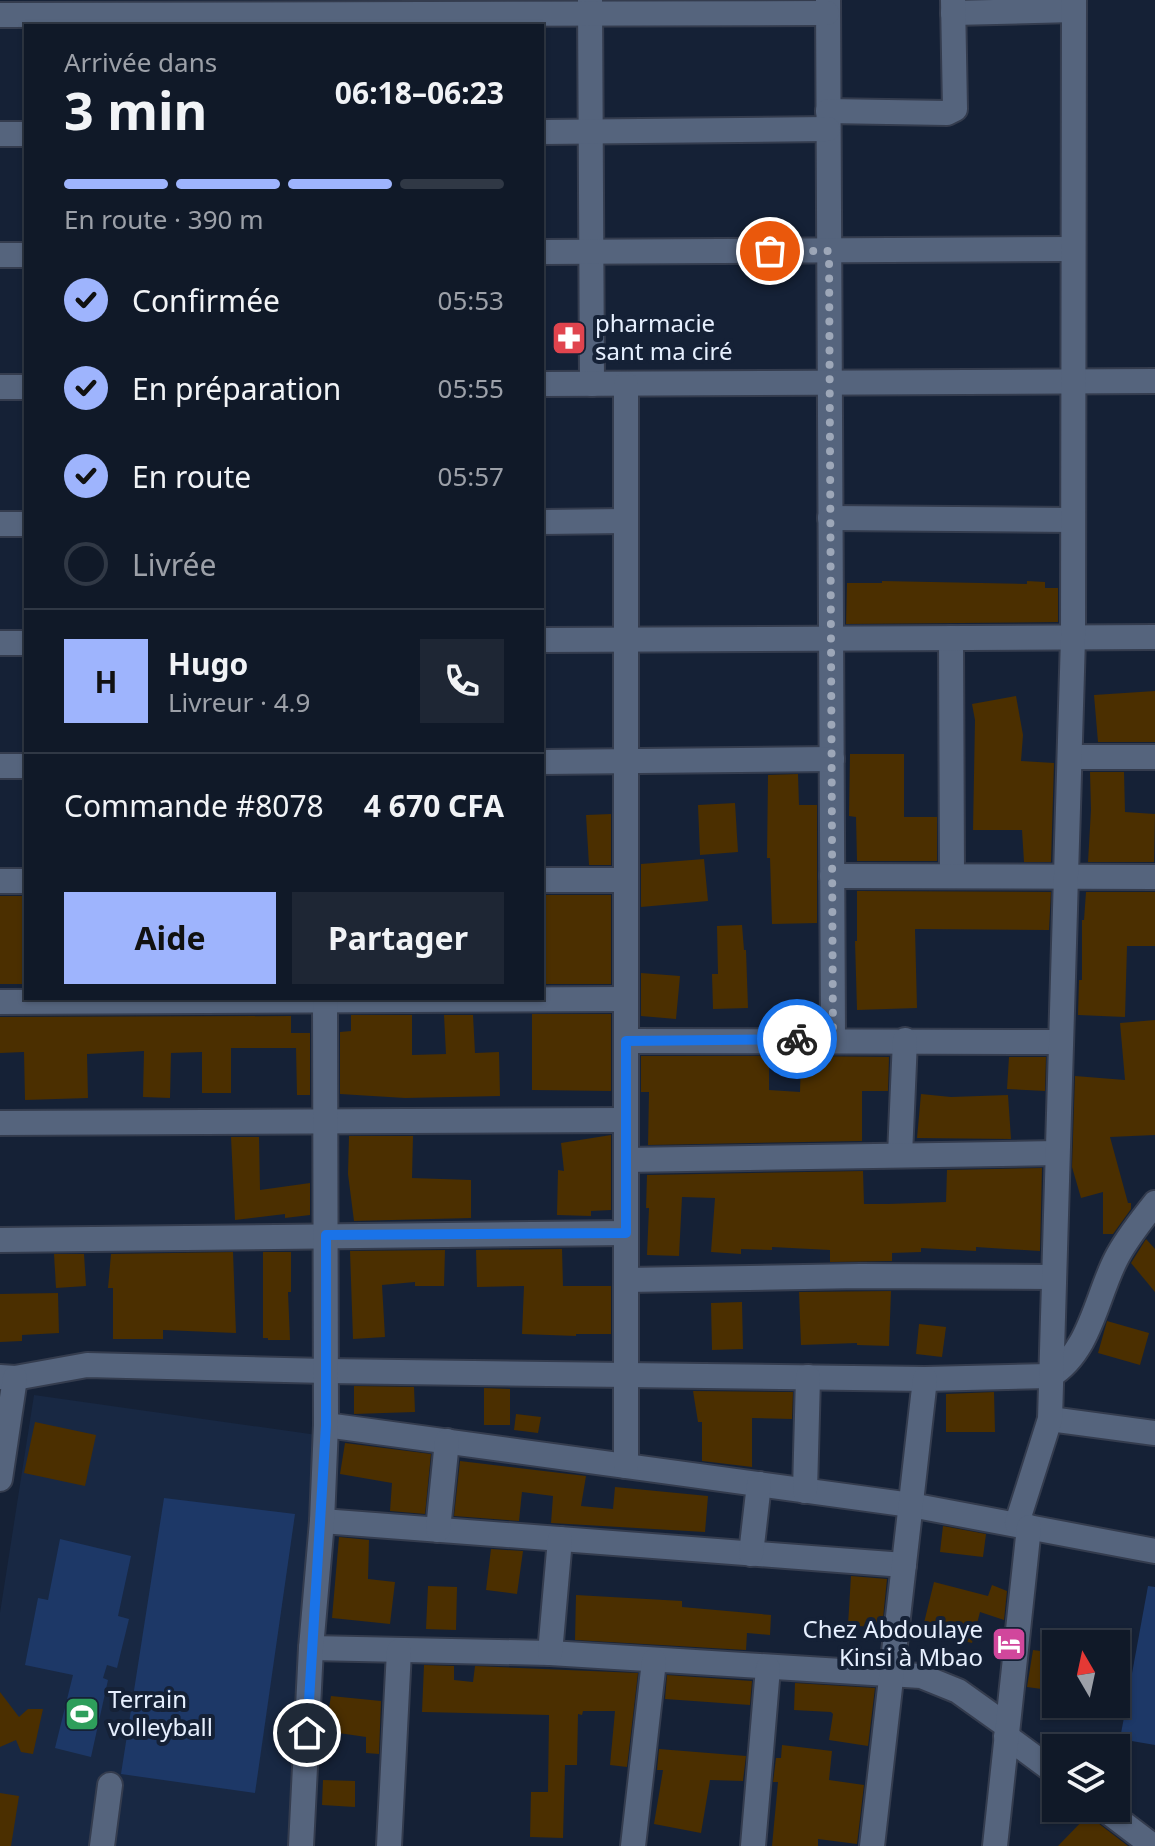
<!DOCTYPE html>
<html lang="fr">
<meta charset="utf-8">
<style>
body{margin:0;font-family:"Noto Sans",sans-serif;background:#1e2634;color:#f1f3f6;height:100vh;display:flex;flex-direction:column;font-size:30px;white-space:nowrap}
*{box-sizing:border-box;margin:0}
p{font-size:26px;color:#9ca0a8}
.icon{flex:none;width:44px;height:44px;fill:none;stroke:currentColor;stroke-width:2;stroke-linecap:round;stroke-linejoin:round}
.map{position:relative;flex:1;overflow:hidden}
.side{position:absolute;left:24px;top:24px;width:520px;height:976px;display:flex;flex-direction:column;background:#101928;border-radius:0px;box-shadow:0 2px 6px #0004,0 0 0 2px #303845}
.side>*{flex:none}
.needle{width:52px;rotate:351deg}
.fabs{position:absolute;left:1042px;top:1630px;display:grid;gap:16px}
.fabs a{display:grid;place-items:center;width:88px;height:88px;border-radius:0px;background:#101928;box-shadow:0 2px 6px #0004,0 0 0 2px #303845;font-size:40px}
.pin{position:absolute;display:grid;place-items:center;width:68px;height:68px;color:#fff;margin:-34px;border:4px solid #fff;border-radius:50%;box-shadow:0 2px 8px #0007}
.courier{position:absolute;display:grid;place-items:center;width:80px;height:80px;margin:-40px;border:6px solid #1a73e8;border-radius:50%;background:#fff;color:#222;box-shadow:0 2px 10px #0007}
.summary em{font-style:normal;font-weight:700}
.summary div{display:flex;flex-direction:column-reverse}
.summary{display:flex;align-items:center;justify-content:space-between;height:136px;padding:0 40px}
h1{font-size:52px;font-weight:700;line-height:60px}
.bar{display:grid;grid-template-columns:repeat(4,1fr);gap:12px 8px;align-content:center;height:96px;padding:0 40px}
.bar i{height:10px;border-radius:6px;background:#303845}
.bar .current{background:#9eb4fd}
.bar p{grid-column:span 4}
.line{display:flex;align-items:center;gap:20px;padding:0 40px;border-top:2px solid #303845}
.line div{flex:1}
.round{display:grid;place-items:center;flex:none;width:84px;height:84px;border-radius:0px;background:#1e2634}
ol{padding:0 40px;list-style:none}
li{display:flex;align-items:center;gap:24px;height:88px}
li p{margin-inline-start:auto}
li .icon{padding:8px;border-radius:50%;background:#9eb4fd;color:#111;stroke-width:4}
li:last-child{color:#9ca0a8}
li i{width:44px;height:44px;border:4px solid #303845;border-radius:50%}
.primary-button{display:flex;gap:16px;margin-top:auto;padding:16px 40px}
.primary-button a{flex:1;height:92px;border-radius:0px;background:#9eb4fd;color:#111;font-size:32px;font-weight:700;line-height:92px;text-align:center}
.primary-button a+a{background:#1e2634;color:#f1f3f6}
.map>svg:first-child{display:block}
.built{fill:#182843}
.grass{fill:#1d3867}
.building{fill:#4b2f00}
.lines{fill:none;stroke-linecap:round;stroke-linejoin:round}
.minor-casing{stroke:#343c4e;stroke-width:28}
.minor{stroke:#55647d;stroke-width:24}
.done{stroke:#9da7b8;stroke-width:8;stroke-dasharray:0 14.4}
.route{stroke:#1a73e8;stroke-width:10}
.labels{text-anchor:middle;stroke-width:8;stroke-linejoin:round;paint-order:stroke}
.poi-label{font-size:24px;fill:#e6effe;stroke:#152136;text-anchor:start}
</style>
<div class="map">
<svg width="1155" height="1846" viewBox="0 0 1155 1846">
<rect width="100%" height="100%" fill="#152136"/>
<!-- built -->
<polygon class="built" points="34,1395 317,1435 290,1846 0,1846 0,1613"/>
<!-- grass -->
<g class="grass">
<polygon points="164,1498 295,1514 255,1793 121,1774"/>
<polygon points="60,1539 131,1556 118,1616 129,1619 117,1668 107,1665 103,1678 108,1680 91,1757 55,1748 73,1675 25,1665 38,1598 48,1600"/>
<polygon points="1148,1586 1155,1587 1155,1745 1120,1739"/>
</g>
<!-- building -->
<g class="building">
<polygon points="882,581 1027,584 1027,581 1045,582 1045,588 1058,588 1058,622 846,624 847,583 882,583"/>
<polygon points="1155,691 1155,742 1098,742 1094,695"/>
<polygon points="1016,696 1023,735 1021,761 1054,763 1051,862 1024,862 1022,830 973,830 975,720 972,704"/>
<polygon points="850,754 904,754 904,817 937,817 937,861 857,861 856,817 849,816"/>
<polygon points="1090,772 1124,772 1125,812 1155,814 1154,862 1088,862 1091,810"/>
<polygon points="798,774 799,805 817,805 817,923 772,924 770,858 767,858 768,775"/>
<polygon points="735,803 738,852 700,855 698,805"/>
<polygon points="611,814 611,865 589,865 586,815"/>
<polygon points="704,859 708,901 641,907 641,864"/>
<polygon points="857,891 1051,892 1049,930 915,929 917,1008 857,1010 855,941 857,941"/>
<polygon points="1086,892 1155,892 1155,946 1127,946 1125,1017 1078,1015 1079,980 1082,980 1082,920 1084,920"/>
<rect x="542" y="895" width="69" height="89"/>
<rect x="0" y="896" width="26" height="88"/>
<polygon points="742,925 744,950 746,950 748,1008 713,1009 712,974 718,974 717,926"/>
<polygon points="641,973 680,976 676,1019 641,1016"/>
<polygon points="532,1014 611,1014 611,1091 532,1090"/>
<polygon points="351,1015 412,1015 412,1055 446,1054 444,1015 473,1015 475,1053 499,1052 500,1096 405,1098 340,1094 340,1032 351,1031"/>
<polygon points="291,1016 291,1033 310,1033 310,1095 297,1095 296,1048 231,1048 231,1093 202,1093 202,1052 171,1053 170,1098 143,1097 144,1051 87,1054 88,1098 25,1100 24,1052 0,1053 0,1017"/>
<polygon points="1155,1020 1155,1135 1110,1137 1128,1203 1131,1203 1131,1209 1113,1234 1103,1234 1103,1192 1081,1198 1072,1167 1075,1076 1125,1080 1120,1023"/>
<polygon points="641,1056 769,1056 769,1090 800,1092 801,1056 889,1057 888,1091 862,1091 862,1141 648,1145 649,1092 641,1092"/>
<polygon points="1009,1057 1046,1057 1045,1091 1007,1089"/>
<polygon points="921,1094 951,1097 1008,1095 1011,1139 917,1138"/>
<polygon points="611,1135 611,1210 591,1211 591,1216 557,1215 558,1170 564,1171 561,1143"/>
<polygon points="349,1136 413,1136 412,1178 471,1180 471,1218 354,1221 348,1174"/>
<polygon points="231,1137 259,1137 260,1190 310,1183 310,1215 285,1218 285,1214 235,1220"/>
<polygon points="1042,1168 1040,1251 976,1247 976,1251 921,1248 921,1252 892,1253 892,1261 830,1262 830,1250 772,1247 772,1250 741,1249 741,1254 711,1252 715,1198 682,1197 679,1256 647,1255 649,1208 646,1208 647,1175 863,1171 864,1204 888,1204 946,1202 947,1170"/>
<polygon points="1146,1239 1155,1249 1155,1292 1131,1263"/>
<polygon points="562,1249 563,1286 611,1286 611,1334 576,1334 576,1336 522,1334 524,1286 477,1287 476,1250"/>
<polygon points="445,1250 444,1286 415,1286 415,1282 382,1285 385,1337 353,1339 350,1251"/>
<polygon points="233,1252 236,1333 163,1330 163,1339 113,1339 113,1288 108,1288 111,1254"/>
<polygon points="263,1252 291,1252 291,1292 288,1292 290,1340 268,1340 268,1338 263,1338"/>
<polygon points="54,1254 84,1254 86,1286 56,1288"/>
<polygon points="891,1291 889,1346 857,1345 857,1343 801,1345 799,1292"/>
<polygon points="58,1293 59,1333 22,1335 22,1341 0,1342 0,1294"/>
<polygon points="742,1302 743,1349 712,1350 711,1303"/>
<polygon points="1107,1321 1149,1333 1140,1365 1098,1353"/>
<polygon points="919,1324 946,1327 942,1357 916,1354"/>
<polygon points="354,1386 414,1387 415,1412 354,1414"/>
<polygon points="484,1388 510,1389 510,1425 484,1425"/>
<polygon points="693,1391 793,1392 792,1419 752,1418 752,1467 702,1461 702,1422 698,1422"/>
<polygon points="994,1392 995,1432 946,1432 946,1394"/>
<polygon points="516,1414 541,1417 538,1433 514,1430"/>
<polygon points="35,1422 96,1435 85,1486 24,1473"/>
<polygon points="345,1443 431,1454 425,1514 390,1511 392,1483 340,1474"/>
<polygon points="460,1461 586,1476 581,1506 613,1509 615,1487 708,1496 705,1532 551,1523 553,1496 522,1492 519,1521 454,1516"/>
<polygon points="943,1526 986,1534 983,1557 940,1552"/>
<polygon points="339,1537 369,1540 368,1579 395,1582 390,1624 332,1618"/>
<polygon points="491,1549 523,1551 517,1594 486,1590"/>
<polygon points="851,1576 887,1579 882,1628 848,1625"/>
<polygon points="934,1582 988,1596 992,1585 1007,1591 1004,1620 980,1612 972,1643 922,1631"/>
<polygon points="428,1586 457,1587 456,1630 426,1629"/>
<polygon points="576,1595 682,1601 682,1607 771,1615 770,1635 747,1633 746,1650 575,1640"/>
<polygon points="1033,1650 1056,1653 1056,1691 1027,1687"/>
<polygon points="424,1665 454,1666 454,1680 473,1682 475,1666 638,1673 627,1767 610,1765 615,1711 583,1711 582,1715 578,1714 577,1765 565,1765 563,1838 530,1837 531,1792 548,1792 549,1715 422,1712"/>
<polygon points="667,1675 752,1681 750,1705 665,1699"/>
<polygon points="795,1683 875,1688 868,1746 829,1740 833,1714 831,1712 794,1710"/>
<polygon points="0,1692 19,1717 28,1709 43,1709 33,1754 21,1752 16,1740 0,1747"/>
<polygon points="331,1696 381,1701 379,1754 366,1753 366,1737 325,1731"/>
<polygon points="782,1745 832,1751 829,1780 864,1785 857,1844 818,1839 818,1846 772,1846 778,1782 773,1782 776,1758 781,1758"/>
<polygon points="659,1749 746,1756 743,1781 710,1780 701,1833 654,1824 663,1770 657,1770"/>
<polygon points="323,1780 355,1781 355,1807 322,1805"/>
<polygon points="0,1793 19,1796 11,1846 0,1846"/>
<polygon points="1089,1814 1094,1820 1128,1846 1058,1846"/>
</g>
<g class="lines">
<!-- minor casing -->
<g class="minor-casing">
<g id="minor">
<polyline points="590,0 592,384"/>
<polyline points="828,0 833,1039"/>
<polyline points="953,13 1074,10"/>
<polyline points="0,15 827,13"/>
<polyline points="828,111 947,113 955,109 953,0"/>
<polyline points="542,132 828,129"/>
<polyline points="0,134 26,134"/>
<polyline points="542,252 1073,249"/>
<polyline points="0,255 26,255"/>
<polyline points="542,384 1155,381"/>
<polyline points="0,387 26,387"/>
<polyline points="830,518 1073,520"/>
<polyline points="542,522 626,521"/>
<polyline points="0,524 26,524"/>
<polyline points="951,638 952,876"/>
<polyline points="542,640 1155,637"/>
<polyline points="0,643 26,643"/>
<polyline points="1070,757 1155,757"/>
<polyline points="542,762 832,759"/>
<polyline points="0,766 26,766"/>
<polyline points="832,876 1155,877"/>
<polyline points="542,880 626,880"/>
<polyline points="0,881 26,881"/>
<polyline points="0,1002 626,999"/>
<polyline points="626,1041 1061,1042"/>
<polyline points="0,1123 626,1120"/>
<polyline points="900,1155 905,1040"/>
<polyline points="626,1160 1057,1153"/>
<polyline points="0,1240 626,1233"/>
<polyline points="626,1280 860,1276 1053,1277"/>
<path d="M0,1377L15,1378L87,1365L326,1371L925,1379L1050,1376C1090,1352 1096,1298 1116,1259C1126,1239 1141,1221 1155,1203"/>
<polyline points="1050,1419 1155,1433"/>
<polyline points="326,1425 911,1505 1155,1551"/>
<polyline points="626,1466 626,384"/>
<polyline points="0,1479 15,1378"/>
<polyline points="805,1491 808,1377"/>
<polyline points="322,1521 904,1565"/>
<polyline points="1017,1523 1050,1419 1073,638 1074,0"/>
<polyline points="438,1530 447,1441"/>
<polyline points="751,1554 759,1484"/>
<polyline points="311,1648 550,1653 921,1676 958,1691 1007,1726"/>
<polyline points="550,1653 560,1539"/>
<polyline points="1006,1736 1056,1773"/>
<polyline points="1103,1808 1153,1846"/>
<polyline points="102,1846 110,1785"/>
<polyline points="301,1846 311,1648 322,1521 326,1425 325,998"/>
<polyline points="389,1846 399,1651"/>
<polyline points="633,1846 654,1661"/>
<polyline points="753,1846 768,1668"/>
<polyline points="872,1846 925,1379"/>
<polyline points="995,1846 1029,1527"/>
</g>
</g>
<!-- minor -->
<use href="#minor" class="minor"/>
</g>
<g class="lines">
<!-- done -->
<polyline class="done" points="770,251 829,251 833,1039 797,1039"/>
<!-- route -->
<polyline class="route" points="307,1733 326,1425 326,1235 626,1233 626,1041 797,1039"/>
</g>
<!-- icons -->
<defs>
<g id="pharmacy-square" transform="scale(1.8)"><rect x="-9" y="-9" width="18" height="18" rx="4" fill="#e0444e" stroke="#152136"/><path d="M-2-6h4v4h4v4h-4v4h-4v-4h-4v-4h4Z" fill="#fff"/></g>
<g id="hotel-square" transform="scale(1.8)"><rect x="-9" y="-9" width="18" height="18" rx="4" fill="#d1479c" stroke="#152136"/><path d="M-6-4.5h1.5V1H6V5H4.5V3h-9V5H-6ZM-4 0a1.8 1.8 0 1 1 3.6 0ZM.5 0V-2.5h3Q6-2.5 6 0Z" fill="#fff"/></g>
<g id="stadium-square" transform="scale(1.8)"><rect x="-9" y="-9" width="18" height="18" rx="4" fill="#2e9e5b" stroke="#152136"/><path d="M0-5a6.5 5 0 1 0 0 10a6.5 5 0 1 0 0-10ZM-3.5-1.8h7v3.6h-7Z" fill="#fff"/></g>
</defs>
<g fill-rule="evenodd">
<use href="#pharmacy-square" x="569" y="338"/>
<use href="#hotel-square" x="1009" y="1644"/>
<use href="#stadium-square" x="82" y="1714"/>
</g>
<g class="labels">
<!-- poi labels -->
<g class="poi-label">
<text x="595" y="332">pharmacie<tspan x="595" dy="28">sant ma ciré</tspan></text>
<text x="983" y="1638" text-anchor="end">Chez Abdoulaye<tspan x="983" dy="28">Kinsi à Mbao</tspan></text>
<text x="108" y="1708">Terrain<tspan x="108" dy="28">volleyball</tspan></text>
</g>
</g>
</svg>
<div class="fabs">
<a><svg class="needle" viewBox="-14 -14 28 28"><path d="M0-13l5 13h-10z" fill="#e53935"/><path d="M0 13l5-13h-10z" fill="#9ca0a8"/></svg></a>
<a><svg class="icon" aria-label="layers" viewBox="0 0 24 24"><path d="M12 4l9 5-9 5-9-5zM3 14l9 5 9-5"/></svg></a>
</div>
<div class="pin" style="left:770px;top:251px;background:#ea580c"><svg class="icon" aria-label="bag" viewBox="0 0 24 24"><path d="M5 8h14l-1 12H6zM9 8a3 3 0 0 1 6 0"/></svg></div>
<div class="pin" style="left:307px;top:1733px;background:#1f2937"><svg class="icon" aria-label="home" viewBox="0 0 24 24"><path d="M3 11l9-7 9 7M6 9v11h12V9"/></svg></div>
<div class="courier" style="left:797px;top:1039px"><svg class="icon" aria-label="bike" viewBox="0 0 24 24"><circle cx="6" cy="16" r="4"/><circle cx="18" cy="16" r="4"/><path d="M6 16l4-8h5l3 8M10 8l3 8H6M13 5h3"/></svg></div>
<section class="side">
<div class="summary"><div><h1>3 min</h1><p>Arrivée dans</p></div><em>06:18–06:23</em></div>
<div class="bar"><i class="current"></i><i class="current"></i><i class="current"></i><i></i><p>En route · 390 m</p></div>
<ol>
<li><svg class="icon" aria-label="check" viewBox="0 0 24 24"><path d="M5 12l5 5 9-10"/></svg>Confirmée<p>05:53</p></li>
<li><svg class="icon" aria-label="check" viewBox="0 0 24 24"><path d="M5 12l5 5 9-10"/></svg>En préparation<p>05:55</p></li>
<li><svg class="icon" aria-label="check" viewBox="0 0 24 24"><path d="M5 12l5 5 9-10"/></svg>En route<p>05:57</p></li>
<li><i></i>Livrée</li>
</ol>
<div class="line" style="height:144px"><b class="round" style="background:#9eb4fd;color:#111">H</b><div><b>Hugo</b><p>Livreur · 4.9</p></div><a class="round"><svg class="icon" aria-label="phone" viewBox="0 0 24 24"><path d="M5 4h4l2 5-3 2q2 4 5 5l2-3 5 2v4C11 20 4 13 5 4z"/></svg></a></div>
<div class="line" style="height:104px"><div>Commande #8078</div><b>4 670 CFA</b></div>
<div class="primary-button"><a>Aide</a><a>Partager</a></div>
</section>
</div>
